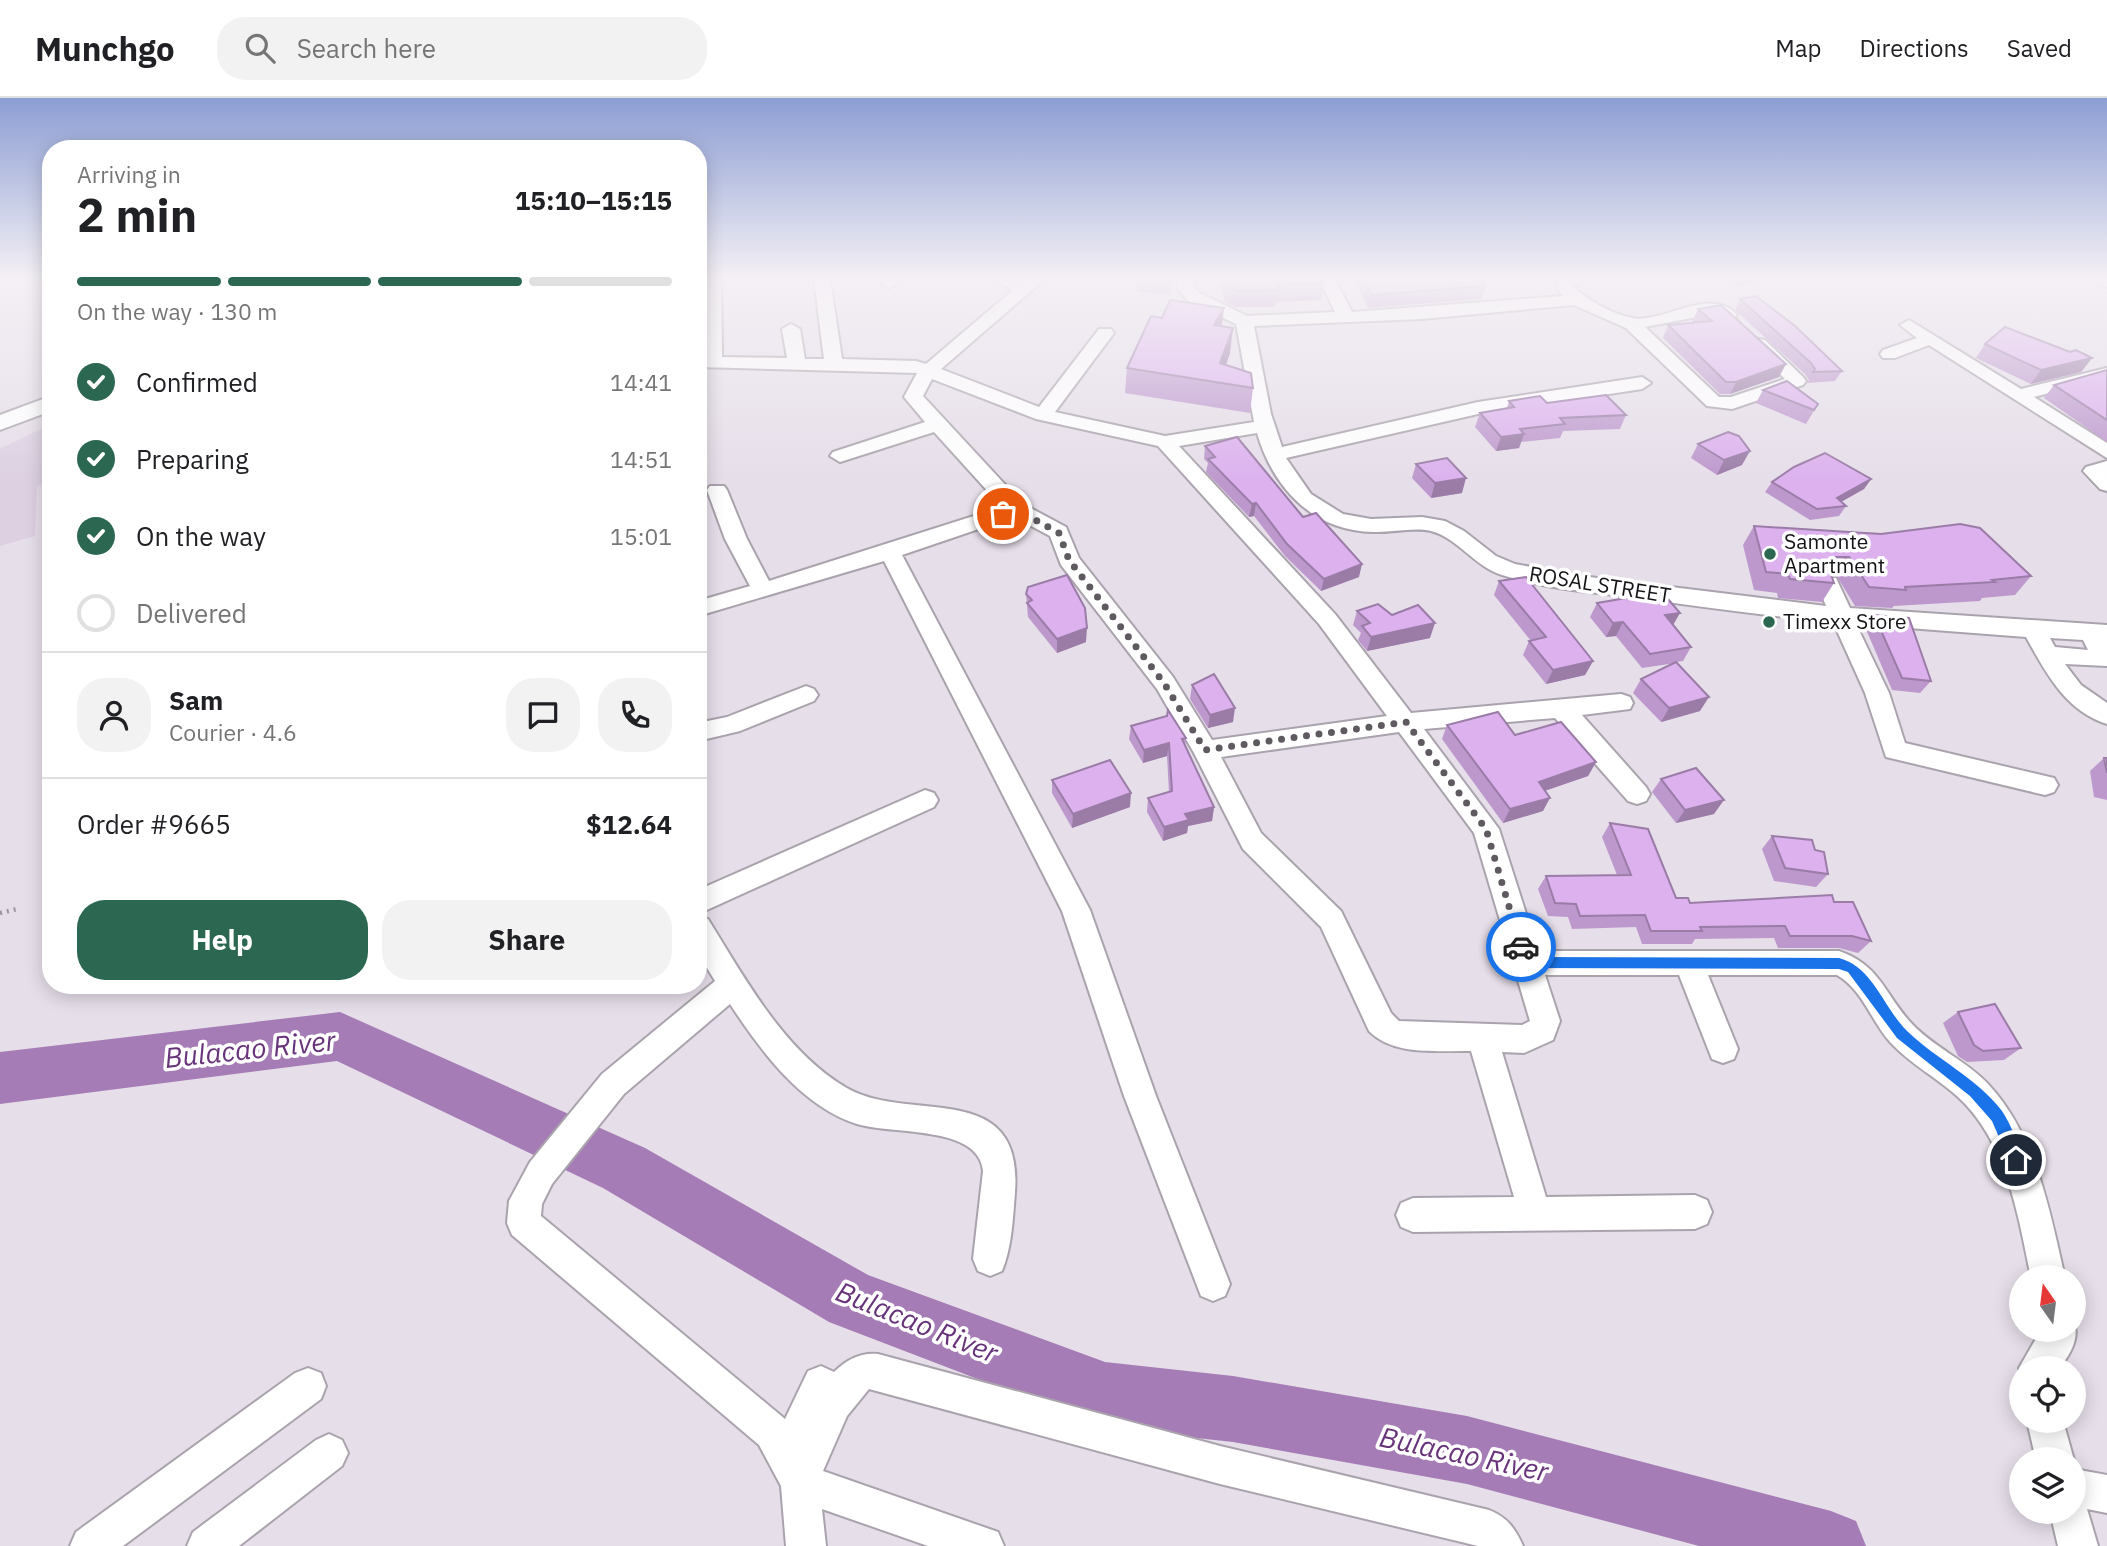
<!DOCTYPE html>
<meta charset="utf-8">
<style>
body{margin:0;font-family:"IBM Plex Sans",sans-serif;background:#f2f2f2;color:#202124;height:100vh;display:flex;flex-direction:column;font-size:26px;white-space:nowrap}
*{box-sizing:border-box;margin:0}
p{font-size:23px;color:#757577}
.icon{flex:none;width:38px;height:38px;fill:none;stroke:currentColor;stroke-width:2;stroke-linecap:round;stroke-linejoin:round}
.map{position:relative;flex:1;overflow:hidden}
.sheet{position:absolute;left:42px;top:42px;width:665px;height:854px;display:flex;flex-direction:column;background:#fff;border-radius:28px;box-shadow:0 4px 18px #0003}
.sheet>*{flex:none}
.needle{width:46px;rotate:346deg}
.tools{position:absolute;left:2009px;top:1167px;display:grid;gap:14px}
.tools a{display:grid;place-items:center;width:77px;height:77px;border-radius:50%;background:#fff;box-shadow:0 4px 18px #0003;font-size:35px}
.pin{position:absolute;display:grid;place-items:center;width:60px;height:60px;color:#fff;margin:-30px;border:4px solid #fff;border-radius:50%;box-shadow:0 2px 7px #0007}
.courier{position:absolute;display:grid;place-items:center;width:70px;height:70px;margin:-35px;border:5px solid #1a73e8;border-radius:50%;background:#fff;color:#222;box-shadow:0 2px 9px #0007}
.head em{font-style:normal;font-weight:700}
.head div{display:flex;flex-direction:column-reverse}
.head{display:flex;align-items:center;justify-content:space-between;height:119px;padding:0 35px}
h1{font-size:46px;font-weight:700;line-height:52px}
.bar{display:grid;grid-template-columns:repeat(4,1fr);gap:10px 7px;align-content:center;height:84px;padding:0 35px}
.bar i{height:9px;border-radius:5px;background:#e0e0e0}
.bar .current{background:#2c6751}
.bar p{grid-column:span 4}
.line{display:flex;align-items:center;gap:18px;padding:0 35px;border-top:2px solid #e0e0e0}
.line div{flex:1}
.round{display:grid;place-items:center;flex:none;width:74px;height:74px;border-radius:28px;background:#f2f2f2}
ol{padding:0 35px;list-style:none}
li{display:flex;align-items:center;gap:21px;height:77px}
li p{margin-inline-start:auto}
li .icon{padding:7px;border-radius:50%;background:#2c6751;color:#fff;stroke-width:4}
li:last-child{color:#757577}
li i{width:38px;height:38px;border:4px solid #e0e0e0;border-radius:50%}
.cta{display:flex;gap:14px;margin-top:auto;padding:14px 35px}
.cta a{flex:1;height:80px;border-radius:28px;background:#2c6751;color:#fff;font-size:28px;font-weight:700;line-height:80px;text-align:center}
.cta a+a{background:#f2f2f2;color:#202124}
header{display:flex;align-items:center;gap:42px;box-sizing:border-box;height:98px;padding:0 35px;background:#fff;border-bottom:2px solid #e0e0e0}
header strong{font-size:33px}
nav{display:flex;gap:38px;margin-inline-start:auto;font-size:24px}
.search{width:490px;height:63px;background:#f2f2f2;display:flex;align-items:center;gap:18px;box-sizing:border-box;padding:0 24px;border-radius:28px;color:#757577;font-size:26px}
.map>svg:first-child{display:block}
.built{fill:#dcd0e1}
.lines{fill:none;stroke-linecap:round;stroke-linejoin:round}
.river{fill:#a57cb5;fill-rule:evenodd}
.minor-casing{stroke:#aaa3ad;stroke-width:4}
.major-casing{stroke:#aaa3ad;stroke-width:4}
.path{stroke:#9b959e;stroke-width:4.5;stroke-dasharray:2 5;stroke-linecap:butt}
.minor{fill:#fff;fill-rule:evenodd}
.major{fill:#fff;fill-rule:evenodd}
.wall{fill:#bd98cd}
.shaded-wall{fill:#9a7ca7}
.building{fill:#dcb1ee;stroke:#9a7ca7;stroke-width:2}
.route{fill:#1a73e8}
.done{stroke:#5e5a60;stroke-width:7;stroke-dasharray:0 12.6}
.poi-dot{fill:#2c6751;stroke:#fff;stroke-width:2.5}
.labels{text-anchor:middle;stroke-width:7;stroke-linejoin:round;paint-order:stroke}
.poi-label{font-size:21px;fill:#151317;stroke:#fff;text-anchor:start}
.street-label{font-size:21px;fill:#151317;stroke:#fff}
.near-water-label{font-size:28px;font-style:italic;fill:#67337a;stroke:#fff}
</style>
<header>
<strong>Munchgo</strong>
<div class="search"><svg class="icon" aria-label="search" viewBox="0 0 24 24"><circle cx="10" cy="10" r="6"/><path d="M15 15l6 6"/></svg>Search here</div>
<nav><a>Map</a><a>Directions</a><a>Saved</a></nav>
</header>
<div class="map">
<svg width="2107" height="1448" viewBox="0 0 2107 1448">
<rect width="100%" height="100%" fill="#e6dee9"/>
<!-- built -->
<polygon class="built" points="51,326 51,383 37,388 35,438 0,448 0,351"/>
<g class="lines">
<!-- river -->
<polygon class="river" points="340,914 645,1050 868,1177 1105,1264 1233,1278 1467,1318 1831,1413 1856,1423 1866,1448 1699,1448 1467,1386 1233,1344 1105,1330 829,1224 603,1090 337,963 0,1006 0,954"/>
<!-- minor casing -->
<g class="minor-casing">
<g id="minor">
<path d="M705,181H721L722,259L787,260L782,231L791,226L800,231L805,261H824L814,181H830L842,261L916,263L926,266L1013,192L991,181L1023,184L1027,181H1045L941,271L1039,309L1099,231H1111L1114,235L1055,314L1165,338L1254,324L1236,226L1188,203L1178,191L1179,181H1195L1194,190L1200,195L1247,218L1335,214L1319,181H1335L1352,214L1563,198L1557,191L1559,181H1586L1573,189C1590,203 1610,215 1632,220C1662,226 1712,187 1737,217L1734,221L1728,222L1712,216L1645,229L1719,299H1731L1785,281L1750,246L1759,241L1765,242L1803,279L1806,283L1803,287L1732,311L1707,308L1626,230L1574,207L1421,221L1254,228L1271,316L1282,349L1478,304L1642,279L1651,285L1642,291L1478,316L1286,360L1311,396L1343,416L1371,421L1422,419L1445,423L1464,433L1496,458L1515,466L1581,478L1826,508L1817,485L1820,480H1836L1850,510L2107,527V568L2065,566L2081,587L2107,605V626C2065,613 2045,573 2026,539L1856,526L1889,595L1905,645L2054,680L2058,687L2054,694L2045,697L1886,659L1865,595L1833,524C1768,518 1703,509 1638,500C1593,494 1546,491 1502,477C1475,469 1458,440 1431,433C1412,429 1391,435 1373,434C1313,433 1273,390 1257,335L1179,348L1335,516L1411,615L1621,596L1630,599L1633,605L1630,611L1582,617L1646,689L1650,696L1646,703L1637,706L1628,703L1555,620L1424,631L1499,731L1538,853H1839C1882,868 1884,897 1913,927C1935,950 1967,963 1989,987C2036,1038 2050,1113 2065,1180H2031C2018,1117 2007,1043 1957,998C1936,979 1910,966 1890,944C1871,923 1863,892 1837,877H1708L1738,951L1734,961L1723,965L1712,961L1679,877H1545L1560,923L1553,942L1524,955L1502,954L1546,1099L1695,1097L1707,1102L1712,1114L1707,1126L1695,1131L1413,1134L1401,1129L1396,1117L1401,1105L1413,1100L1514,1099L1471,953C1438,952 1395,959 1369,933L1321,829L1243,751L1194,655L1157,591L1061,467L1050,438L1014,419L902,457L1090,812L1156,998L1230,1186L1225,1198L1213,1203L1201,1198L1124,998L1062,813L884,463L698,518V503L750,488L725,441L707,392L710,388H724L727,392L747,441L769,483L1002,409L934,334L840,364L830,358L833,354L925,324L904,299L917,275L698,269V259H704ZM932,281L1036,321L1158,348L1319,526L1387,618L1212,642L1173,579L1079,460L1066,429L1023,406L923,298ZM2050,540L2083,542L2088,552L2055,549ZM1399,634L1474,735L1530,923L1522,927L1399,923L1391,915L1341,813L1261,735L1221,659Z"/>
<polygon points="884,181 906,181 889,190 881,185"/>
<polygon points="2090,181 2107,181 2107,189"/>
<polygon points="1909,222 2021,291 2107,270 2107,280 2034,299 2107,345 2107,360 1929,247 1895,260 1883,260 1880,256 1883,252 1917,240 1900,227"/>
<polygon points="2107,363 2107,393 2100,391 2083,373 2086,369"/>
<polygon points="806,588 814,591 818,597 814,603 740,633 698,643 698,625 727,619"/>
<polygon points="925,692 934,695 938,702 934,709 698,816 698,792"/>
<path d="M698,817L708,821C744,879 784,953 845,989C907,1027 1024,978 1015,1094C1013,1120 1012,1149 1002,1173L990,1178L978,1173L973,1161L983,1073C979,1027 893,1037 857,1026C801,1008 761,953 730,906L624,996L552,1086L542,1106L541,1118L785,1321L808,1273L821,1268L834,1274C846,1262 861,1254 878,1256L1220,1348L1489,1412C1507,1419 1515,1430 1523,1448H1478L1220,1386L869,1291L847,1318L823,1373L998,1434L1004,1448H928L822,1411L826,1448H786L781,1388L759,1347L512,1137L507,1125L509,1103L530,1064L602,976L715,883L698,855Z"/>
<path d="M2074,1225C2080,1240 2069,1259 2059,1270H2021V1275L2019,1270L2041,1232H2074Z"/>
<polygon points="308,1270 321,1275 326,1288 321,1301 123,1448 70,1448 76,1434 295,1275"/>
<polygon points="2027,1323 2063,1323 2074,1362 2036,1362"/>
<polygon points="329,1336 342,1342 348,1355 342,1368 239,1448 187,1448 193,1434 316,1342"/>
<polygon points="2074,1371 2107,1377 2107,1415 2087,1411 2098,1448 2058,1448 2050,1414 2074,1414"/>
</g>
</g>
<!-- major casing -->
<g class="major-casing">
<polygon id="major" points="51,298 51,313 0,332 0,317"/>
</g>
<!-- path -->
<polyline class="path" points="0,815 17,811"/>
<!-- minor -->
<use href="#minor" class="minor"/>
<!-- major -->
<use href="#major" class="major"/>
</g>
<!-- wall -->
<g class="wall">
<polygon points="1137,181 1172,181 1170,196 1137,194"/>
<polygon points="1219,181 1322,181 1324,185 1321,202 1276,204 1275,209 1235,209 1225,204"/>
<polygon points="1354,181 1481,181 1486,188 1482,201 1368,210"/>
<polygon points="1725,181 1767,181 1736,188"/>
<polygon points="1740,201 1842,273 1835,283 1807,285 1809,282 1805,276 1735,212"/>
<polygon points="1698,211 1779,279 1730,296 1720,296 1663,240 1668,227 1693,225 1692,224"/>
<polygon points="1222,228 1230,255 1226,267 1253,290 1250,315 1125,295 1127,270"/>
<polygon points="1985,246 2070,254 2092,260 2081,274 2031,286 1976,260"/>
<polygon points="2107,272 2107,344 2044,300 2054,287"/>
<polygon points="1763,292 1818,306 1806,326 1756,305"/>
<polygon points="1509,303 1547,305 1626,317 1620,331 1563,333 1560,340 1521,344 1519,350 1496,353 1475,329 1480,315 1507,310"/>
<polygon points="1698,346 1742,367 1717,377 1691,360"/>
<polygon points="1205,348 1303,419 1359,479 1321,493 1285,458 1254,418 1249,419 1206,374 1208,365 1204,361"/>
<polygon points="1416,366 1462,395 1431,400 1412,380"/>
<polygon points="1871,381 1864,391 1841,404 1846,408 1839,418 1810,422 1765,394 1772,384"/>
<polygon points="1754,428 2031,478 2015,497 1982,500 1980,503 1894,508 1892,510 1855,508 1836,477 1832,477 1834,485 1822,504 1778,500 1777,495 1754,492 1743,447"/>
<polygon points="1499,483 1593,563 1585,577 1546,586 1523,557 1529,543 1531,543 1494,497"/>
<polygon points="1026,496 1086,544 1057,555 1028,519"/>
<polygon points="1597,505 1691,549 1683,563 1676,564 1700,613 1661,624 1633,595 1641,581 1676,565 1642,570 1616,538 1606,539 1590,519"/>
<polygon points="1357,513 1392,517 1430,540 1367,553 1358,542 1361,535 1353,527"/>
<polygon points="1874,517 1931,583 1920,595 1892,592 1865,529"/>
<polygon points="1192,587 1233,624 1208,630 1190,601"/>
<polygon points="1447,627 1515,637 1596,664 1588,678 1545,693 1543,713 1503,725 1442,641"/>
<polygon points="1131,628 1186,640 1185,648 1214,709 1212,723 1188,728 1187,735 1163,743 1147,714 1148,700 1169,694 1167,658 1143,665 1129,641"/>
<polygon points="2104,660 2107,660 2107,702 2094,699 2090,673"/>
<polygon points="1661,681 1714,716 1676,725 1652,694"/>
<polygon points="1052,682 1130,709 1072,730 1052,695"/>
<polygon points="1610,725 1676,800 1690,805 1834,804 1871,843 1858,855 1839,850 1778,850 1774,840 1695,841 1692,846 1642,846 1636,829 1572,831 1568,819 1548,818 1538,791 1546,778 1617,777 1602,739"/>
<polygon points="1772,738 1815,752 1828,776 1816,789 1774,783 1762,751"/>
<polygon points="1958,914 2021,950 2004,962 1967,964 1958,958 1943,925"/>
</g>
<!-- shaded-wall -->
<g class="shaded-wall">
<polygon points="1739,181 1767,181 1736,188"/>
<polygon points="1224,210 1221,235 1214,227"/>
<polygon points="1233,230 1230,255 1220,284 1220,265"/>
<polygon points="2092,260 2081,274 2031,286 2041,272"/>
<polygon points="1786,266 1779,279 1730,296 1736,284"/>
<polygon points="1524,336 1519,350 1496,353 1501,339"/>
<polygon points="1750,353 1742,367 1717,377 1724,362"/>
<polygon points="1466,380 1462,395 1431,400 1435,385"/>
<polygon points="1871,381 1864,391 1830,410 1837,400"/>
<polygon points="1256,405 1254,418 1249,419 1252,406"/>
<polygon points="1362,466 1359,479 1321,493 1324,481"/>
<polygon points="1680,515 1672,529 1665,517"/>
<polygon points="1623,524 1616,538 1606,539 1613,525"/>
<polygon points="1435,525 1430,540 1367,553 1371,539"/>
<polygon points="1087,530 1086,544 1057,555 1057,541"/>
<polygon points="1593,563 1585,577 1546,586 1553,572"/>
<polygon points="1709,599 1700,613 1661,624 1669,610"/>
<polygon points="1235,610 1233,624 1208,630 1210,617"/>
<polygon points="1169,645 1167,658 1143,665 1144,652"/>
<polygon points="1596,664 1588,678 1532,697 1539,684"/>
<polygon points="1131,695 1130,709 1072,730 1073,716"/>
<polygon points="1550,700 1543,713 1503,725 1510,711"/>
<polygon points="1724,702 1714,716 1676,725 1685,712"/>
<polygon points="1214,709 1212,723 1188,728 1187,735 1163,743 1164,729 1185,716"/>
</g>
<!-- building -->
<g class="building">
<polygon points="1137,181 1172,181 1171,184 1137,182"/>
<polygon points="1225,181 1322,181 1324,185 1276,187 1278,192 1237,193 1227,187"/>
<polygon points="1363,181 1481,181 1486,188 1371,197"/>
<polygon points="1756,198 1795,228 1842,273 1813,274 1815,271 1811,265 1740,201"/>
<polygon points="1170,202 1224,210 1214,227 1233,230 1220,265 1251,275 1253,290 1127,270 1151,218 1162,220"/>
<polygon points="1721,207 1786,266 1736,284 1726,284 1668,227 1712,223 1698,211"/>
<polygon points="2005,229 2070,254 2076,252 2092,260 2041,272 1985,246"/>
<polygon points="2107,272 2107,322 2054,287"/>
<polygon points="1787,283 1818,306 1814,312 1763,292"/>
<polygon points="1606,297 1626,317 1560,320 1565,326 1520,331 1524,336 1501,339 1480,315 1514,309 1509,303 1540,298 1547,305"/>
<polygon points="1728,334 1739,338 1750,353 1724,362 1698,346"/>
<polygon points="1237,339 1303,419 1316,415 1362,466 1324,481 1287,446 1256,405 1252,406 1208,361 1215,359 1205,348"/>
<polygon points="1825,355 1871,381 1837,400 1846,408 1817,411 1772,384 1794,369"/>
<polygon points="1447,360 1466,380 1435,385 1416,366"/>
<polygon points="1960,426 1980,430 2031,478 1992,482 1995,484 1905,489 1906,492 1869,489 1849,459 1832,459 1827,465 1834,485 1790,481 1788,476 1766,474 1754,428 1881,436"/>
<polygon points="1067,477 1085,510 1087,530 1057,541 1027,505 1032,502 1026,496 1028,489"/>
<polygon points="1526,479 1593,563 1553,572 1529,543 1546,539 1499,483"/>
<polygon points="1662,494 1680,515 1665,517 1691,549 1650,556 1623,524 1613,525 1597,505"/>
<polygon points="1378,506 1392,517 1418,507 1435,525 1371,539 1362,528 1370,525 1357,513"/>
<polygon points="1874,517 1909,520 1931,583 1902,580"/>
<polygon points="1676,564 1709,599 1669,610 1641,581"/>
<polygon points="1214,576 1235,610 1210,617 1192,587"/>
<polygon points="1168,612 1186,640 1182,641 1214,709 1185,716 1189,722 1164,729 1148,700 1172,693 1169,645 1144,652 1131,628 1167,618"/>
<polygon points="1498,614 1515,637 1561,624 1596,664 1539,684 1550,700 1510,711 1447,627"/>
<polygon points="2104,660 2107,660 2107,675"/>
<polygon points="1110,662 1131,695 1073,716 1052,682"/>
<polygon points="1696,670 1724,702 1685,712 1661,681"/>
<polygon points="1610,725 1648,731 1676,800 1688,800 1690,805 1832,797 1834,804 1853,804 1871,843 1852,838 1790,838 1785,828 1700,829 1702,833 1651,833 1645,817 1580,818 1576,806 1555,805 1546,778 1631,777"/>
<polygon points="1772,738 1812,742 1815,752 1824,754 1828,776 1785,770"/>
<polygon points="1995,906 2021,950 1983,953 1974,947 1958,914"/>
</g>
<!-- sky -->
<linearGradient id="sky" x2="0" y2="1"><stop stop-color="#8d9ed4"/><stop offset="0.47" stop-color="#f4f0f5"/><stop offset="1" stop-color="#f4f0f5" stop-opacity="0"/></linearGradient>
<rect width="2107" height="384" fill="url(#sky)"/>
<!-- route -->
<path class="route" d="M1521,844L1526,845L1531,859L1839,860C1873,869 1883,909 1907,933C1937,962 1976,979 2002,1013C2012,1028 2017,1045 2023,1062L2021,1067H2011L1992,1023L1970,998L1897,940L1848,874L1839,871L1526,870L1522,868L1515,849Z"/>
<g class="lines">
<!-- done -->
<polyline class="done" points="1003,416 1016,411 1059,435 1069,462 1164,585 1205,652 1406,624 1486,731 1521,849"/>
</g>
<!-- markers -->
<g class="poi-dot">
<circle cx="1770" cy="456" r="7"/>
<circle cx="1769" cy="524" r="7"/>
</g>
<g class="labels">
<!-- poi labels -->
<g class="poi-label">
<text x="1784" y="451">Samonte<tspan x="1784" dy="24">Apartment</tspan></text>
<text x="1783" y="531">Timexx Store</text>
</g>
<!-- street labels -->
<g class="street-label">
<text transform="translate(1600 487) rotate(9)" y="7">ROSAL STREET</text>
</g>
<!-- near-water labels -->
<g class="near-water-label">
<text transform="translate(250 951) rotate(-6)" y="10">Bulacao River</text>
<text transform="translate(917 1224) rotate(22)" y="10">Bulacao River</text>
<text transform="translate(1464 1356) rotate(12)" y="10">Bulacao River</text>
</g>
</g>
</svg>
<div class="tools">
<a><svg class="needle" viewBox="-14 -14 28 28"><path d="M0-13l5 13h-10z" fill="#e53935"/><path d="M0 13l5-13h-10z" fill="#757577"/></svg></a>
<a><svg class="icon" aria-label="locate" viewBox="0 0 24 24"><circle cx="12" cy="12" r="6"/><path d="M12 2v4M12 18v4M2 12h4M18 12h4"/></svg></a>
<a><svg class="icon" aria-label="layers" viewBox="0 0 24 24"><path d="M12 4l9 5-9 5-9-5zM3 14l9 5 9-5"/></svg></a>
</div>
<div class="pin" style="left:1003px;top:416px;background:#ea580c"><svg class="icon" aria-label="bag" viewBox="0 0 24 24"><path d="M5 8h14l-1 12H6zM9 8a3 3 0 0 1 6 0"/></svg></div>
<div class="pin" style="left:2016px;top:1062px;background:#1f2937"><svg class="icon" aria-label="home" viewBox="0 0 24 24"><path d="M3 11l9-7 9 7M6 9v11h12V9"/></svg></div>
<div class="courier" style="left:1521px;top:849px"><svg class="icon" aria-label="car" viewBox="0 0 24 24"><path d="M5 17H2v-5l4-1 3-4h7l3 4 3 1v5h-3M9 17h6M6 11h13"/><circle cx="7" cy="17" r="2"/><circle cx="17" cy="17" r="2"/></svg></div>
<section class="sheet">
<div class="head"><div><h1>2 min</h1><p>Arriving in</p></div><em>15:10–15:15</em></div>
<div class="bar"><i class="current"></i><i class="current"></i><i class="current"></i><i></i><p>On the way · 130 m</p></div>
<ol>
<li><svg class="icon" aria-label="check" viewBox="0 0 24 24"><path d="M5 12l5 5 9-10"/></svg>Confirmed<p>14:41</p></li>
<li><svg class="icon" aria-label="check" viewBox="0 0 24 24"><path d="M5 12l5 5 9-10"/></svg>Preparing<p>14:51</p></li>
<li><svg class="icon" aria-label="check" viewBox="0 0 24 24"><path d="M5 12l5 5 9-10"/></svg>On the way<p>15:01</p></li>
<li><i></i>Delivered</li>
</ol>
<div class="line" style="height:126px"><a class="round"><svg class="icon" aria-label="person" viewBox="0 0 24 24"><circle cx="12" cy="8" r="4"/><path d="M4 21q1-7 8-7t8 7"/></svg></a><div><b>Sam</b><p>Courier · 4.6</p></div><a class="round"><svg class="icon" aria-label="chat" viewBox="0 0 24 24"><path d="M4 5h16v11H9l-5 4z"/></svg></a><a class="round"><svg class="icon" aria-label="phone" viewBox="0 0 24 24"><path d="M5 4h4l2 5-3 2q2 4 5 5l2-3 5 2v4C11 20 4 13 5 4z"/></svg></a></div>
<div class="line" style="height:91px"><div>Order #9665</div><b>$12.64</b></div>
<div class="cta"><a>Help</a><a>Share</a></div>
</section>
</div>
